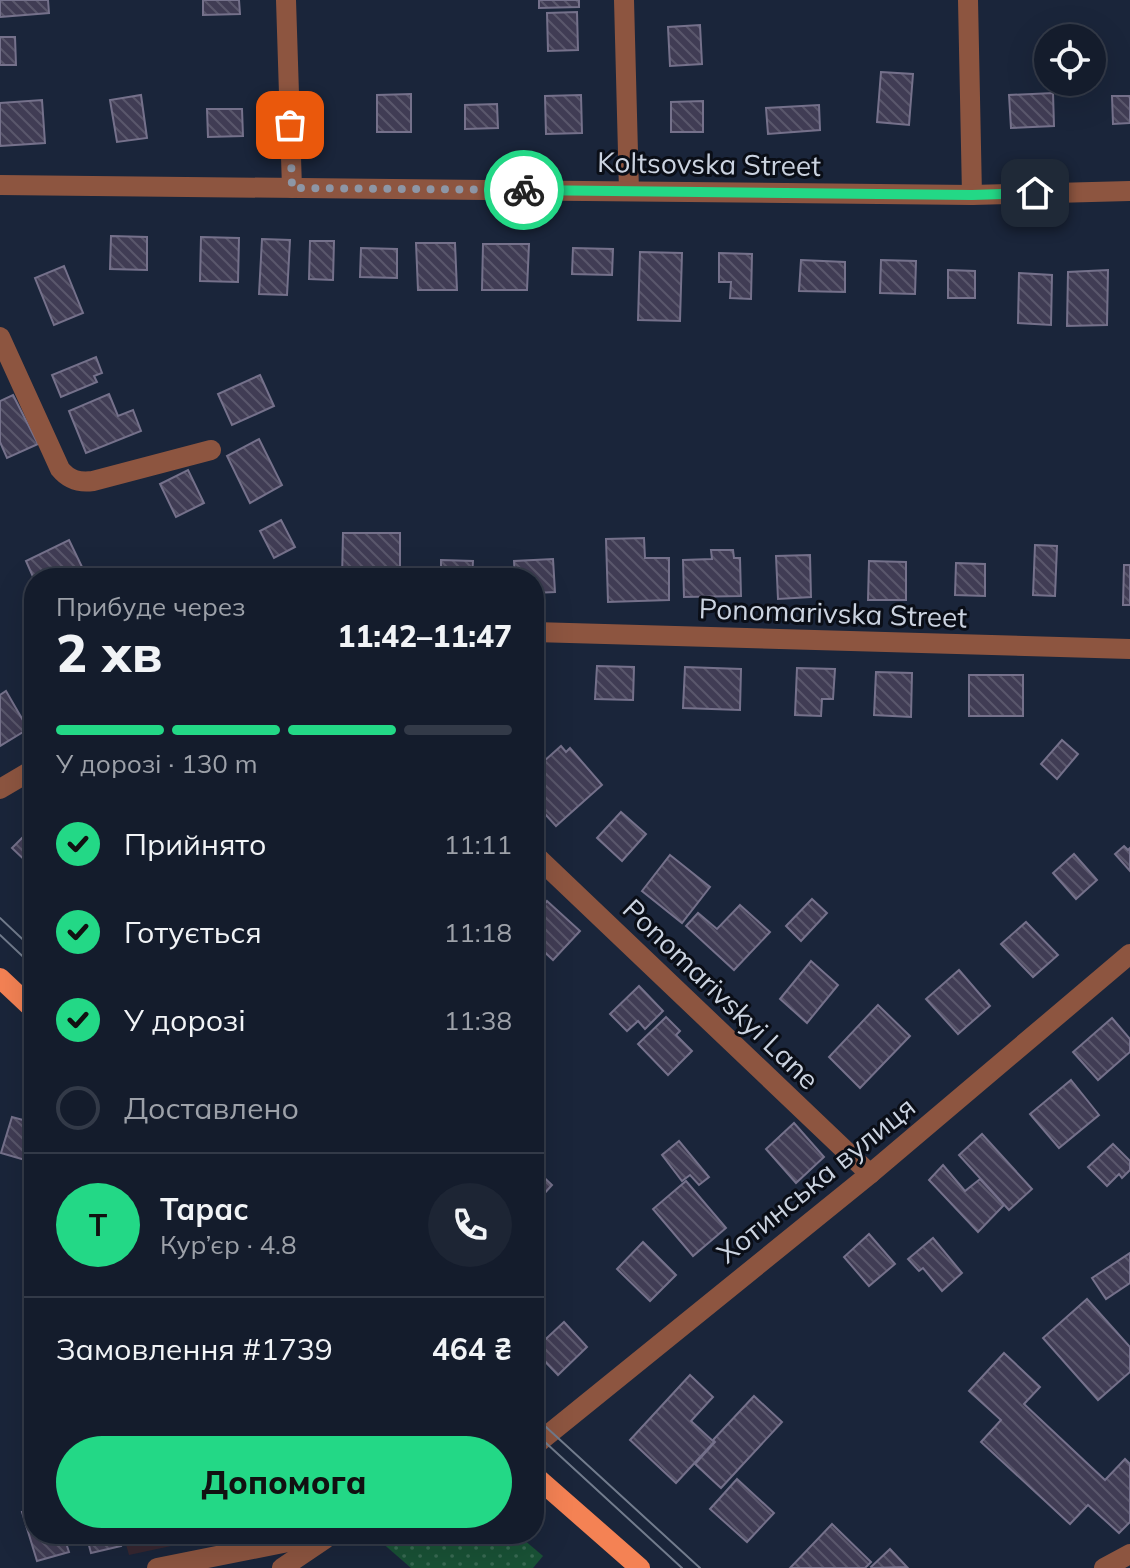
<!DOCTYPE html>
<html lang="uk">
<meta charset="utf-8">
<style>
body{margin:0;font-family:Mulish,sans-serif;background:#1d2534;color:#f1f3f6;height:100vh;display:flex;flex-direction:column;font-size:30px;white-space:nowrap}
*{box-sizing:border-box;margin:0}
p{font-size:26px;color:#9da1a9}
.icon{flex:none;width:44px;height:44px;fill:none;stroke:currentColor;stroke-width:2;stroke-linecap:round;stroke-linejoin:round}
.map{position:relative;flex:1;overflow:hidden}
.sheet{position:absolute;left:24px;top:568px;width:520px;height:976px;display:flex;flex-direction:column;background:#141c2c;border-radius:32px;box-shadow:0 8px 32px #0002,0 0 0 2px #333a48}
.sheet>*{flex:none}
.buttons{position:absolute;left:1034px;top:24px;display:grid;gap:16px}
.buttons a{display:grid;place-items:center;width:72px;height:72px;border-radius:50%;background:#141c2c;box-shadow:0 8px 32px #0002,0 0 0 2px #333a48;font-size:40px}
.pin{position:absolute;display:grid;place-items:center;width:68px;height:68px;color:#fff;margin:-34px;border-radius:16px;box-shadow:0 4px 12px #0006}
.courier{position:absolute;display:grid;place-items:center;width:80px;height:80px;margin:-40px;border:6px solid #23d886;border-radius:50%;background:#fff;color:#222;box-shadow:0 2px 10px #0007}
.overview em{font-style:normal;font-weight:800}
.overview div{display:flex;flex-direction:column-reverse}
.overview{display:flex;align-items:center;justify-content:space-between;height:136px;padding:0 32px}
h1{font-size:52px;font-weight:800;line-height:60px}
.bar{display:grid;grid-template-columns:repeat(4,1fr);gap:12px 8px;align-content:center;height:96px;padding:0 32px}
.bar i{height:10px;border-radius:6px;background:#333a48}
.bar .selected{background:#23d886}
.bar p{grid-column:span 4}
.line{display:flex;align-items:center;gap:20px;padding:0 32px;border-top:2px solid #333a48}
.line div{flex:1}
.round{display:grid;place-items:center;flex:none;width:84px;height:84px;border-radius:42px;background:#1d2534}
ol{padding:0 32px;list-style:none}
li{display:flex;align-items:center;gap:24px;height:88px}
li p{margin-inline-start:auto}
li .icon{padding:8px;border-radius:50%;background:#23d886;color:#111;stroke-width:4}
li:last-child{color:#9da1a9}
li i{width:44px;height:44px;border:4px solid #333a48;border-radius:50%}
.action{display:flex;gap:16px;margin-top:auto;padding:16px 32px}
.action a{flex:1;height:92px;border-radius:48px;background:#23d886;color:#111;font-size:32px;font-weight:800;line-height:92px;text-align:center}
.map>svg:first-child{display:block}
.education{fill:#372731}
.grass{fill:url(#grass-dots)}
.building{fill:url(#building-back-hatch);stroke:#75718b;stroke-width:2}
.lines{fill:none;stroke-linecap:round;stroke-linejoin:round}
.minor{stroke:#8d5540;stroke-width:20}
.major{stroke:#f48254;stroke-width:20}
.tram{stroke:#727c8d;stroke-width:2}
.done{stroke:#8d96a6;stroke-width:8;stroke-dasharray:0 14.4}
.route{stroke:#23d886;stroke-width:10}
.labels{text-anchor:middle;stroke-width:6;stroke-linejoin:round;paint-order:stroke}
.street-label{font-size:28px;fill:#cbd3e0;stroke:#0a0e17}
</style>
<div class="map">
<svg width="1130" height="1568" viewBox="0 0 1130 1568">
<defs>
<pattern id="grass-dots" width="8" height="8" patternUnits="userSpaceOnUse" patternTransform="scale(2)"><rect width="8" height="8" fill="#195236"/><path d="M2 2h.1M6 6h.1" fill="none" stroke="#396a53" stroke-width="1.8" stroke-linecap="round"/></pattern>
<pattern id="building-back-hatch" width="6" height="6" patternUnits="userSpaceOnUse" patternTransform="scale(2)"><rect width="6" height="6" fill="#403c54"/><path d="M-1 5l2 2M0 0l6 6M5-1l2 2" fill="none" stroke="#5a576c"/></pattern>
</defs>
<rect width="100%" height="100%" fill="#1a253a"/>
<!-- education -->
<polygon class="education" points="123,1534 227,1534 129,1555"/>
<!-- grass -->
<polygon class="grass" points="372,1534 517,1534 543,1556 533,1568 411,1568"/>
<!-- building -->
<g class="building">
<polygon points="0,0 48,0 49,13 0,17"/>
<polygon points="203,0 239,0 240,14 203,15"/>
<polygon points="539,0 579,0 579,7 539,8"/>
<polygon points="577,12 578,50 548,51 547,13"/>
<polygon points="700,25 702,64 670,66 668,27"/>
<polygon points="0,37 15,37 16,65 0,65"/>
<polygon points="881,72 913,74 909,125 877,122"/>
<polygon points="1053,93 1054,126 1011,128 1009,95"/>
<polygon points="411,94 411,132 377,132 377,95"/>
<polygon points="141,95 147,138 117,142 110,100"/>
<polygon points="581,95 582,133 546,134 545,96"/>
<polygon points="1112,96 1130,96 1130,123 1113,124"/>
<polygon points="42,100 45,143 0,146 0,103"/>
<polygon points="703,101 703,132 671,132 671,102"/>
<polygon points="497,104 498,128 465,129 465,105"/>
<polygon points="819,105 820,130 768,134 766,108"/>
<polygon points="207,109 242,109 243,136 208,137"/>
<polygon points="111,236 147,237 147,270 110,269"/>
<polygon points="201,237 239,238 238,282 200,281"/>
<polygon points="262,239 290,240 287,295 259,294"/>
<polygon points="310,241 334,241 333,280 309,279"/>
<polygon points="416,243 455,243 457,290 418,290"/>
<polygon points="483,244 529,244 527,290 482,290"/>
<polygon points="361,248 397,249 397,278 360,277"/>
<polygon points="573,248 613,249 612,275 572,274"/>
<polygon points="640,252 682,253 680,321 638,320"/>
<polygon points="719,253 752,254 751,299 730,298 731,282 719,282"/>
<polygon points="801,260 845,262 845,292 799,291"/>
<polygon points="881,260 916,261 915,294 880,293"/>
<polygon points="64,266 83,313 54,325 35,278"/>
<polygon points="948,270 975,271 975,298 948,298"/>
<polygon points="1108,270 1107,325 1067,326 1068,272"/>
<polygon points="1019,273 1052,275 1051,325 1018,323"/>
<polygon points="96,357 102,373 94,376 97,382 61,397 52,375"/>
<polygon points="260,375 274,406 232,425 218,394"/>
<polygon points="109,394 118,416 133,410 141,431 86,453 69,411"/>
<polygon points="13,395 38,444 7,458 0,442 0,401"/>
<polygon points="259,439 282,485 250,503 227,456"/>
<polygon points="188,470 204,503 176,517 160,484"/>
<polygon points="281,520 295,547 274,558 260,531"/>
<polygon points="343,533 400,533 400,578 342,578"/>
<polygon points="644,538 645,558 669,558 669,600 608,602 606,539"/>
<polygon points="69,540 83,569 64,578 34,579 26,561"/>
<polygon points="1035,545 1057,546 1055,596 1033,595"/>
<polygon points="711,550 733,550 734,558 740,558 741,596 684,597 683,560 712,559"/>
<polygon points="810,555 811,597 778,599 776,556"/>
<polygon points="553,559 555,592 534,593 534,578 515,578 514,561"/>
<polygon points="441,560 473,561 472,578 441,578"/>
<polygon points="869,561 906,562 906,600 868,600"/>
<polygon points="956,563 985,564 985,596 955,595"/>
<polygon points="1124,565 1130,565 1130,605 1123,605"/>
<polygon points="597,666 634,667 633,700 595,699"/>
<polygon points="685,667 741,669 740,710 683,708"/>
<polygon points="797,668 835,669 833,699 822,699 821,716 795,715"/>
<polygon points="876,672 912,673 911,717 874,715"/>
<rect x="969" y="675" width="54" height="41"/>
<polygon points="6,691 28,729 0,746 0,695"/>
<polygon points="1062,740 1078,754 1057,779 1041,764"/>
<polygon points="561,746 566,752 570,748 602,785 556,826 534,802 543,793 534,783 534,770"/>
<polygon points="621,812 646,834 622,861 597,838"/>
<polygon points="34,826 34,869 12,848"/>
<polygon points="1124,846 1128,850 1130,848 1130,871 1115,854"/>
<polygon points="1074,854 1097,880 1076,899 1053,873"/>
<polygon points="670,855 710,887 682,923 642,891"/>
<polygon points="812,899 827,913 801,941 786,926"/>
<polygon points="547,901 580,931 553,960 534,942 534,916"/>
<polygon points="740,905 770,932 734,970 686,926 698,913 717,929"/>
<polygon points="1026,922 1058,955 1033,977 1001,944"/>
<polygon points="811,961 838,985 807,1023 780,999"/>
<polygon points="959,970 990,1006 958,1034 926,999"/>
<polygon points="639,986 663,1011 645,1029 638,1021 627,1031 610,1014"/>
<polygon points="878,1005 910,1036 860,1088 829,1057"/>
<polygon points="666,1017 680,1031 676,1035 692,1051 668,1075 638,1044"/>
<polygon points="1112,1018 1130,1039 1130,1052 1098,1080 1073,1052"/>
<polygon points="1071,1080 1099,1115 1059,1148 1030,1114"/>
<polygon points="12,1117 34,1123 34,1155 32,1162 1,1153"/>
<polygon points="794,1123 824,1157 796,1183 766,1149"/>
<polygon points="982,1134 1032,1189 1009,1210 959,1155"/>
<polygon points="679,1141 709,1177 699,1185 690,1175 682,1181 662,1155"/>
<polygon points="1113,1144 1130,1161 1130,1170 1122,1178 1119,1174 1107,1186 1088,1167"/>
<polygon points="943,1165 965,1191 980,1179 1004,1205 978,1232 929,1180"/>
<polygon points="534,1168 552,1185 534,1205"/>
<polygon points="686,1181 726,1228 693,1256 653,1209"/>
<polygon points="869,1234 895,1264 869,1286 844,1257"/>
<polygon points="933,1238 962,1273 942,1291 923,1268 919,1271 908,1259"/>
<polygon points="643,1242 676,1275 650,1301 617,1269"/>
<polygon points="1130,1253 1130,1283 1106,1299 1092,1278"/>
<polygon points="1087,1299 1130,1347 1130,1372 1098,1400 1043,1338"/>
<polygon points="564,1322 587,1347 558,1375 534,1350"/>
<polygon points="1004,1353 1040,1387 1024,1404 1105,1480 1125,1459 1130,1464 1130,1522 1119,1533 1088,1505 1070,1524 981,1442 1001,1420 969,1391"/>
<polygon points="690,1375 713,1397 691,1421 714,1442 676,1483 630,1440"/>
<polygon points="754,1396 782,1422 721,1488 695,1464 715,1442 713,1440"/>
<polygon points="737,1479 774,1513 747,1542 710,1509"/>
<polygon points="34,1508 34,1534 63,1534 69,1552 37,1561 22,1512"/>
<polygon points="832,1524 871,1562 865,1568 790,1568"/>
<polygon points="86,1534 118,1534 121,1546 91,1553"/>
<polygon points="890,1549 907,1567 872,1568 871,1567"/>
</g>
<g class="lines">
<!-- minor -->
<g class="minor">
<polyline points="286,0 292,188"/>
<polyline points="624,0 629,191"/>
<polyline points="968,0 972,195"/>
<polyline points="0,185 972,195 1130,191"/>
<path d="M0,337L60,469C69,480 79,483 93,481L211,450"/>
<polyline points="534,632 1130,649"/>
<polyline points="0,789 34,769"/>
<polyline points="534,854 870,1174"/>
<polyline points="534,1446 870,1174 1130,954"/>
<polyline points="157,1568 328,1534"/>
<polyline points="282,1568 325,1539"/>
<polyline points="1104,1568 1130,1554"/>
</g>
<!-- major -->
<g class="major">
<polyline points="0,978 34,1010"/>
<polyline points="534,1475 640,1568"/>
</g>
<!-- tram -->
<g class="tram">
<polyline points="0,918 34,950"/>
<polyline points="0,935 34,967"/>
<polyline points="534,1416 700,1568"/>
<polyline points="534,1432 682,1568"/>
</g>
</g>
<g class="lines">
<!-- done -->
<polyline class="done" points="290,125 292,188 524,190"/>
<!-- route -->
<polyline class="route" points="524,190 972,195 1035,193"/>
</g>
<g class="labels">
<!-- street labels -->
<g class="street-label">
<text transform="translate(709 164) rotate(1)" y="10">Koltsovska Street</text>
<text transform="translate(833 613) rotate(2)" y="10">Ponomarivska Street</text>
<text transform="translate(721 994) rotate(44)" y="10">Ponomarivskyi Lane</text>
<text transform="translate(816 1180) rotate(-39)" y="10">Хотинська вулиця</text>
</g>
</g>
</svg>
<div class="buttons">
<a><svg class="icon" aria-label="locate" viewBox="0 0 24 24"><circle cx="12" cy="12" r="6"/><path d="M12 2v4M12 18v4M2 12h4M18 12h4"/></svg></a>
</div>
<div class="pin" style="left:290px;top:125px;background:#ea580c"><svg class="icon" aria-label="bag" viewBox="0 0 24 24"><path d="M5 8h14l-1 12H6zM9 8a3 3 0 0 1 6 0"/></svg></div>
<div class="pin" style="left:1035px;top:193px;background:#1f2937"><svg class="icon" aria-label="home" viewBox="0 0 24 24"><path d="M3 11l9-7 9 7M6 9v11h12V9"/></svg></div>
<div class="courier" style="left:524px;top:190px"><svg class="icon" aria-label="bike" viewBox="0 0 24 24"><circle cx="6" cy="16" r="4"/><circle cx="18" cy="16" r="4"/><path d="M6 16l4-8h5l3 8M10 8l3 8H6M13 5h3"/></svg></div>
<section class="sheet">
<div class="overview"><div><h1>2 хв</h1><p>Прибуде через</p></div><em>11:42–11:47</em></div>
<div class="bar"><i class="selected"></i><i class="selected"></i><i class="selected"></i><i></i><p>У дорозі · 130 m</p></div>
<ol>
<li><svg class="icon" aria-label="check" viewBox="0 0 24 24"><path d="M5 12l5 5 9-10"/></svg>Прийнято<p>11:11</p></li>
<li><svg class="icon" aria-label="check" viewBox="0 0 24 24"><path d="M5 12l5 5 9-10"/></svg>Готується<p>11:18</p></li>
<li><svg class="icon" aria-label="check" viewBox="0 0 24 24"><path d="M5 12l5 5 9-10"/></svg>У дорозі<p>11:38</p></li>
<li><i></i>Доставлено</li>
</ol>
<div class="line" style="height:144px"><b class="round" style="background:#23d886;color:#111">Т</b><div><b>Тарас</b><p>Кур’єр · 4.8</p></div><a class="round"><svg class="icon" aria-label="phone" viewBox="0 0 24 24"><path d="M5 4h4l2 5-3 2q2 4 5 5l2-3 5 2v4C11 20 4 13 5 4z"/></svg></a></div>
<div class="line" style="height:104px"><div>Замовлення #1739</div><b>464 ₴</b></div>
<div class="action"><a>Допомога</a></div>
</section>
</div>
